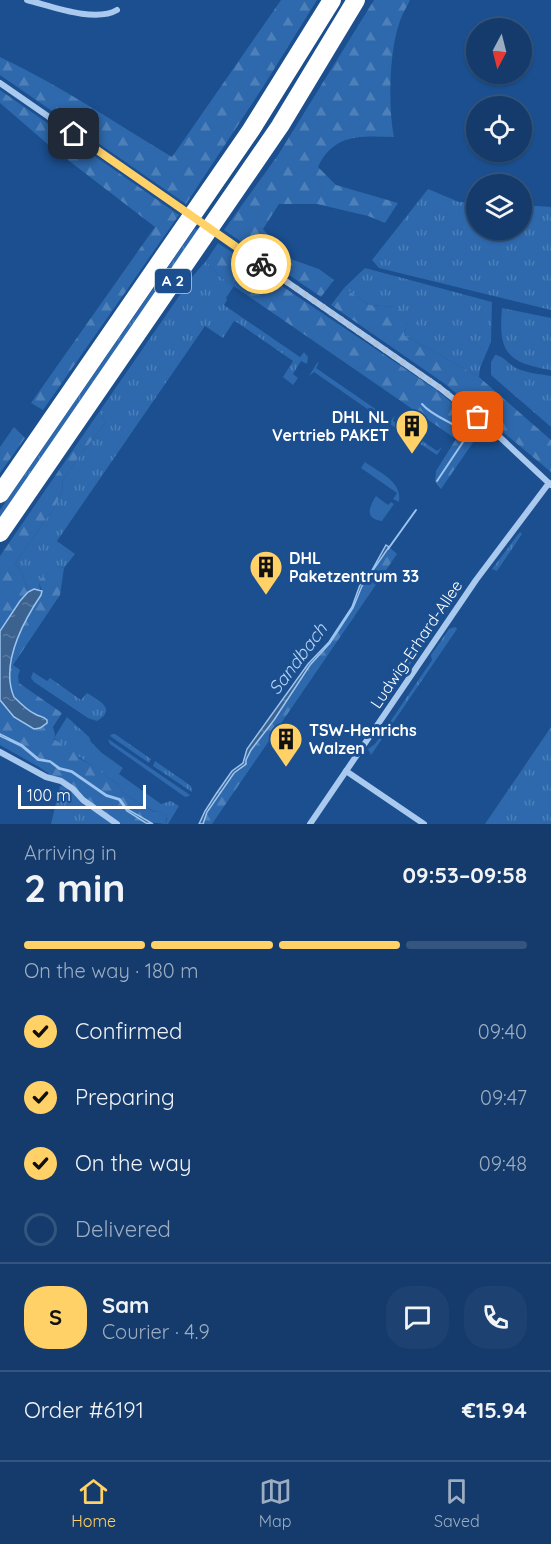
<!DOCTYPE html>
<meta charset="utf-8">
<style>
body{margin:0;font-family:Quicksand,sans-serif;background:#1d4271;color:#f1f3f6;height:100vh;display:flex;flex-direction:column;font-size:22px;white-space:nowrap}
*{box-sizing:border-box;margin:0}
p{font-size:20px;color:#9dadc1}
.icon{flex:none;width:33px;height:33px;fill:none;stroke:currentColor;stroke-width:2;stroke-linecap:round;stroke-linejoin:round}
.map{position:relative;height:824px;overflow:hidden}
.side{display:flex;flex-direction:column;background:#143b6b;flex:1}
.side>*{flex:none}
.needle{width:39px;rotate:187deg}
.buttons{position:absolute;left:466px;top:18px;display:grid;gap:12px}
.buttons a{display:grid;place-items:center;width:66px;height:66px;border-radius:50%;background:#143b6b;box-shadow:0 2px 4px #0004,0 0 0 2px #33557e;font-size:30px}
.scale{position:absolute;left:18px;bottom:15px;width:128px;box-sizing:border-box;padding-left:6px;border:3px solid #fff;border-top:0;font-size:16px;line-height:21px;white-space:nowrap;color:#fff;-webkit-text-stroke:4px #1b4f8f;paint-order:stroke}
.pin{position:absolute;display:grid;place-items:center;width:51px;height:51px;color:#fff;margin:-26px;border-radius:12px;box-shadow:0 3px 9px #0006}
.courier{position:absolute;display:grid;place-items:center;width:60px;height:60px;margin:-30px;border:4px solid #ffd166;border-radius:50%;background:#fff;color:#222;box-shadow:0 2px 8px #0007}
.overview em{font-style:normal;font-weight:800}
.overview div{display:flex;flex-direction:column-reverse}
.overview{display:flex;align-items:center;justify-content:space-between;height:102px;padding:0 24px}
h1{font-size:39px;font-weight:800;line-height:45px}
.bar{display:grid;grid-template-columns:repeat(4,1fr);gap:9px 6px;align-content:center;height:72px;padding:0 24px}
.bar i{height:8px;border-radius:4px;background:#33557e}
.bar .current{background:#ffd166}
.bar p{grid-column:span 4}
.line{display:flex;align-items:center;gap:15px;padding:0 24px;border-top:2px solid #33557e}
.line div{flex:1}
.round{display:grid;place-items:center;flex:none;width:63px;height:63px;border-radius:24px;background:#1d4271}
ol{padding:0 24px;list-style:none}
li{display:flex;align-items:center;gap:18px;height:66px}
li p{margin-inline-start:auto}
li .icon{padding:6px;border-radius:50%;background:#ffd166;color:#111;stroke-width:4}
li:last-child{color:#9dadc1}
li i{width:33px;height:33px;border:3px solid #33557e;border-radius:50%}
.menu{display:flex;justify-content:space-around;align-items:center;height:84px;border-top:2px solid #33557e;background:#143b6b;font-size:16px;color:#9dadc1}
.menu a{display:grid;justify-items:center;gap:3px}
.menu .current{color:#ffd166}
.map>svg:first-child{display:block}
.grass{fill:url(#grass-tufts)}
.forest{fill:url(#forest-firs)}
.garden{fill:#2e69ad}
.water{fill:url(#water-ripples);stroke:#9cc4f0;stroke-width:1.5}
.lines{fill:none;stroke-linecap:round;stroke-linejoin:round}
.stream{stroke:#9cc4f0;stroke-width:2}
.street{stroke:#a9c9ee;stroke-width:6}
.highway{stroke:#fff;stroke-width:18}
.done{stroke:#afc1d8;stroke-width:6;stroke-dasharray:0 10.8}
.route{stroke:#ffd166;stroke-width:8}
.labels{text-anchor:middle;stroke-width:6;stroke-linejoin:round;paint-order:stroke}
.shield{fill:#1b4f8f;stroke:#bbcadd;stroke-width:1.5}
.shield-label{font-size:15px;font-weight:bold;fill:#fff}
.poi-label{font-size:16px;font-weight:bold;fill:#fff;stroke:#1b4f8f;text-anchor:start}
.street-label{font-size:16px;fill:#fff;stroke:#1b4f8f}
.water-label{font-size:18px;font-style:italic;fill:#b5d3f5;stroke:#1b4f8f}
</style>
<div class="map">
<svg width="551" height="824" viewBox="0 0 551 824">
<defs>
<pattern id="grass-tufts" width="24" height="20" patternUnits="userSpaceOnUse" patternTransform="scale(1.5)"><rect width="24" height="20" fill="#2e69ad"/><path d="M3 7l-1-3M5 7V3M7 7l1-3M15 17l-1-3M17 17v-4M19 17l1-3" fill="none" stroke="#4d80b9"/></pattern>
<pattern id="forest-firs" width="22" height="20" patternUnits="userSpaceOnUse" patternTransform="scale(1.5)"><rect width="22" height="20" fill="#2e69ad"/><path d="M5 1l3.5 6h-7zM16 11l3.5 6h-7z" fill="#4d80b9"/></pattern>
<pattern id="water-ripples" width="26" height="14" patternUnits="userSpaceOnUse" patternTransform="scale(1.5)"><rect width="26" height="14" fill="#3c6290"/><path d="M2 4q2-2 4 0t4 0M15 11q2-2 4 0t4 0" fill="none" stroke="#597aa1"/></pattern>
</defs>
<rect width="100%" height="100%" fill="#1b4f8f"/>
<!-- grass -->
<g class="grass">
<polygon points="428,189 459,202 477,203 477,230 522,230 522,205 551,207 551,310 379,268 372,260"/>
<polygon points="195,228 199,231 130,328 0,520 0,510"/>
<polygon points="206,261 219,276 234,286 226,298 227,300 224,305 300,357 304,352 308,357 307,364 301,361 293,374 298,378 293,385 283,377 293,361 238,323 234,321 223,338 205,326 57,541 75,554 64,568 57,566 39,583 40,589 34,589 28,592 22,573 15,563 54,508 62,493 63,480 77,459 106,422 99,412 193,276"/>
<polygon points="365,268 492,302 491,342 480,368 479,377 404,335 407,322 395,307 370,305 344,288"/>
<path d="M502,308L551,318V370C507,363 498,352 502,308Z"/>
<path d="M495,355C504,356 508,364 516,368C527,373 539,374 551,376V427L491,375V362Z"/>
<polygon points="319,362 316,368 384,415 382,419 314,372 309,376 317,363"/>
<polygon points="395,415 393,421 437,451 442,447 437,455 390,424 386,429 386,428"/>
<polygon points="520,532 522,534 497,571 492,569"/>
<polygon points="455,627 457,629 371,755 368,749 375,744 432,660 431,655 449,629"/>
<polygon points="426,636 428,638 393,690 390,688"/>
<path d="M33,672L47,681L50,678L81,700L87,693C98,700 118,709 97,721L88,718L34,682L31,678Z"/>
<path d="M67,717L89,737L91,742L102,753L123,768L119,774L161,804L171,801L179,806L168,824H165L167,819V816L160,811L155,812L122,792L121,787C99,770 76,756 54,738Z"/>
<polygon points="551,727 551,824 485,824"/>
<polygon points="112,734 115,734 151,759 149,763 110,736"/>
<polygon points="108,739 190,795 189,796 185,797 110,744"/>
<polygon points="155,761 191,786 192,792 153,766"/>
<polygon points="60,786 67,787 122,824 51,824"/>
</g>
<!-- forest -->
<g class="forest">
<path d="M281,0H317L263,87L186,204L0,75V57C60,85 115,123 172,157Z"/>
<path d="M374,0H410C407,7 402,14 400,21C389,50 388,107 394,137C361,136 334,133 318,167L336,185L398,203L385,223L368,216L317,204H279L263,229L285,257L319,269L334,280L321,297L224,230L278,155Z"/>
<polygon points="0,90 179,215 43,410 31,403 155,227 51,147 0,103"/>
<polygon points="218,243 435,389 483,428 441,489 435,481 436,471 456,439 219,276 206,261"/>
<polygon points="344,288 370,305 395,307 418,317 418,324 407,322 404,335 479,377 551,440 551,472 445,384 331,305"/>
<polygon points="99,412 106,422 77,459 63,480 62,493 54,508 15,563 22,573 28,592 0,631 0,556"/>
<polygon points="14,427 25,438 0,473 0,447"/>
<polygon points="389,547 397,554 212,824 203,824 207,812 234,773 240,770 251,750 274,720 310,665 330,643 353,608 362,586"/>
<path d="M57,566L64,568L60,595L13,665L20,670L18,676L19,683L62,713L53,727L55,734L54,739L78,754L79,758L94,767L121,787L122,792L154,812L160,811L167,816L165,824L147,822L127,809L119,799L107,795L72,771L60,768L50,761L39,759L22,745L0,734V696L1,700L37,716C1,694 0,665 15,629C17,625 21,622 25,619C32,611 36,600 42,591L39,583C43,575 48,568 57,566Z"/>
<polygon points="0,736 21,746 38,760 50,762 59,769 71,772 106,796 119,800 123,808 150,824 122,824 39,767 0,745"/>
</g>
<!-- garden -->
<g class="garden">
<path d="M365,462C379,472 403,482 399,502L393,499L397,493L361,468Z"/>
<path d="M376,496L388,505L391,502L394,504L382,521C364,519 369,507 376,496Z"/>
</g>
<!-- water -->
<g class="water">
<polygon points="386,545 389,547 362,586 353,608 330,643 310,665 274,720 251,750 246,760 246,764 234,773 207,812 203,824 199,824 205,811 216,794 232,771 243,763 247,749 308,664 329,642 352,607 360,585 371,572"/>
<path d="M34,589L42,591L41,595C23,622 0,664 14,697C19,702 28,711 35,714C40,717 43,716 47,720V723L40,728L34,729L14,717L0,700V631L20,601L28,592Z"/>
<polygon points="0,734 22,745 39,759 50,761 60,768 72,771 107,795 120,799 127,809 153,824 146,823 127,811 119,800 106,796 71,772 59,769 50,762 38,760 21,746 0,736"/>
</g>
<g class="lines">
<!-- stream -->
<g class="stream">
<path d="M422,404C434,418 455,422 464,433L463,442L437,481"/>
<polyline points="388,549 416,510"/>
</g>
<!-- street -->
<g class="street">
<path d="M27,0C51,6 95,23 117,10"/>
<polyline points="0,83 440,388 489,427 551,485"/>
<polyline points="0,752 46,777 61,781 73,789 83,800 117,824"/>
<polyline points="346,771 424,824"/>
<polyline points="310,824 476,580 549,483"/>
</g>
<!-- highway -->
<g class="highway">
<polyline points="0,494 251,130 332,0"/>
<polyline points="0,533 280,126 356,0"/>
</g>
</g>
<g class="lines">
<!-- done -->
<polyline class="done" points="261,264 440,388 478,417"/>
<!-- route -->
<polyline class="route" points="74,134 261,264"/>
</g>
<!-- icons -->
<defs>
<g id="building-pin" transform="scale(1.725)"><path d="M0 17L-7.5 6A9.5 9.5 0 1 1 7.5 6Z" fill="#ffd166" stroke="#1b4f8f"/><path d="M-4-6H4V6H1V3H-1V6H-4ZM-2.5-4.3h1.7v1.8h-1.7ZM.8-4.3h1.7v1.8H.8ZM-2.5-1h1.7V.8h-1.7ZM.8-1h1.7V.8H.8Z" fill="#111"/></g>
</defs>
<g fill-rule="evenodd">
<use href="#building-pin" x="412" y="426"/>
<use href="#building-pin" x="266" y="567"/>
<use href="#building-pin" x="286" y="739"/>
</g>
<g class="labels">
<!-- shield labels -->
<rect class="shield" x="155" y="269" width="36" height="24" rx="4.5"/>
<g class="shield-label">
<text x="173" y="286">A 2</text>
</g>
<!-- poi labels -->
<g class="poi-label">
<text x="389" y="423" text-anchor="end">DHL NL<tspan x="389" dy="18">Vertrieb PAKET</tspan></text>
<text x="289" y="564">DHL<tspan x="289" dy="18">Paketzentrum 33</tspan></text>
<text x="309" y="736">TSW-Henrichs<tspan x="309" dy="18">Walzen</tspan></text>
</g>
<!-- street labels -->
<g class="street-label">
<text transform="translate(416 644) rotate(-56)" y="6">Ludwig-Erhard-Allee</text>
</g>
<!-- water labels -->
<g class="water-label">
<text transform="translate(298 659) rotate(-53)" y="6">Sandbach</text>
</g>
</g>
</svg>
<div class="buttons">
<a><svg class="needle" viewBox="-14 -14 28 28"><path d="M0-13l5 13h-10z" fill="#e53935"/><path d="M0 13l5-13h-10z" fill="#9dadc1"/></svg></a>
<a><svg class="icon" aria-label="locate" viewBox="0 0 24 24"><circle cx="12" cy="12" r="6"/><path d="M12 2v4M12 18v4M2 12h4M18 12h4"/></svg></a>
<a><svg class="icon" aria-label="layers" viewBox="0 0 24 24"><path d="M12 4l9 5-9 5-9-5zM3 14l9 5 9-5"/></svg></a>
</div>
<div class="scale">100 m</div>
<div class="pin" style="left:478px;top:417px;background:#ea580c"><svg class="icon" aria-label="bag" viewBox="0 0 24 24"><path d="M5 8h14l-1 12H6zM9 8a3 3 0 0 1 6 0"/></svg></div>
<div class="pin" style="left:74px;top:134px;background:#1f2937"><svg class="icon" aria-label="home" viewBox="0 0 24 24"><path d="M3 11l9-7 9 7M6 9v11h12V9"/></svg></div>
<div class="courier" style="left:261px;top:264px"><svg class="icon" aria-label="bike" viewBox="0 0 24 24"><circle cx="6" cy="16" r="4"/><circle cx="18" cy="16" r="4"/><path d="M6 16l4-8h5l3 8M10 8l3 8H6M13 5h3"/></svg></div>
</div>
<section class="side">
<div class="overview"><div><h1>2 min</h1><p>Arriving in</p></div><em>09:53–09:58</em></div>
<div class="bar"><i class="current"></i><i class="current"></i><i class="current"></i><i></i><p>On the way · 180 m</p></div>
<ol>
<li><svg class="icon" aria-label="check" viewBox="0 0 24 24"><path d="M5 12l5 5 9-10"/></svg>Confirmed<p>09:40</p></li>
<li><svg class="icon" aria-label="check" viewBox="0 0 24 24"><path d="M5 12l5 5 9-10"/></svg>Preparing<p>09:47</p></li>
<li><svg class="icon" aria-label="check" viewBox="0 0 24 24"><path d="M5 12l5 5 9-10"/></svg>On the way<p>09:48</p></li>
<li><i></i>Delivered</li>
</ol>
<div class="line" style="height:108px"><b class="round" style="background:#ffd166;color:#111">S</b><div><b>Sam</b><p>Courier · 4.9</p></div><a class="round"><svg class="icon" aria-label="chat" viewBox="0 0 24 24"><path d="M4 5h16v11H9l-5 4z"/></svg></a><a class="round"><svg class="icon" aria-label="phone" viewBox="0 0 24 24"><path d="M5 4h4l2 5-3 2q2 4 5 5l2-3 5 2v4C11 20 4 13 5 4z"/></svg></a></div>
<div class="line" style="height:78px"><div>Order #6191</div><b>€15.94</b></div>
</section>
<nav class="menu">
<a class="current"><svg class="icon" aria-label="home" viewBox="0 0 24 24"><path d="M3 11l9-7 9 7M6 9v11h12V9"/></svg>Home</a>
<a><svg class="icon" aria-label="map" viewBox="0 0 24 24"><path d="M3 6l6-2 6 2 6-2v14l-6 2-6-2-6 2zM9 4v14M15 6v14"/></svg>Map</a>
<a><svg class="icon" aria-label="saved" viewBox="0 0 24 24"><path d="M7 4h10v16l-5-4-5 4z"/></svg>Saved</a>
</nav>
